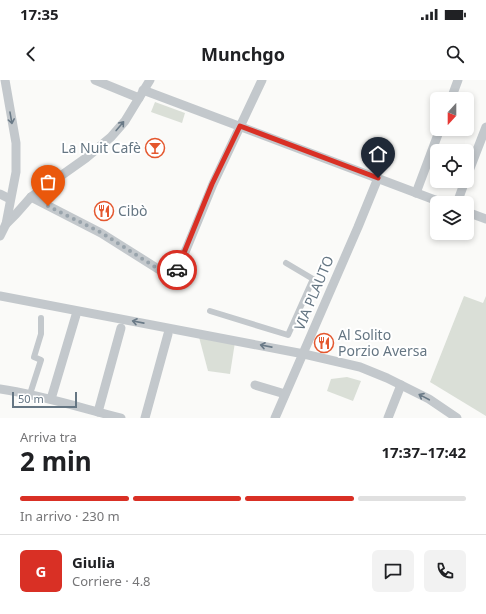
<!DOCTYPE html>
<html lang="it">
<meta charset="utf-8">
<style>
body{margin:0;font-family:"Noto Sans",sans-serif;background:#f2f2f2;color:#202124;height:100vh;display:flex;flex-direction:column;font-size:15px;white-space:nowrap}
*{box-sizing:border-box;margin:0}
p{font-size:13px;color:#757577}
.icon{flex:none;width:22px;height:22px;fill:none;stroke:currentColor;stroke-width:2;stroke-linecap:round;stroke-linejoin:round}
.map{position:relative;height:338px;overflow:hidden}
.side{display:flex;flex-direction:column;background:#fff;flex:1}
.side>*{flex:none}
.needle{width:26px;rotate:201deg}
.controls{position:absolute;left:430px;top:12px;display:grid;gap:8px}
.controls a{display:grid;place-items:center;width:44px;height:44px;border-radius:6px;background:#fff;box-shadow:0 2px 6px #0003;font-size:20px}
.scale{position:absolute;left:12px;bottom:10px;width:65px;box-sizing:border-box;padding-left:4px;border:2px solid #657683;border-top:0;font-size:11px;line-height:14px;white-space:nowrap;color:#657683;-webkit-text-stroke:3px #fff;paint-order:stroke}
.pin{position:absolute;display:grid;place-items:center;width:34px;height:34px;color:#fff;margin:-41px -17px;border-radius:50% 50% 50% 0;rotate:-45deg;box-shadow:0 0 4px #0007}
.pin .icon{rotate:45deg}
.courier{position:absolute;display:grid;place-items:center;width:40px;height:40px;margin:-20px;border:3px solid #d93025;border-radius:50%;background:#fff;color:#222;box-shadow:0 1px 5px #0007}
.headline em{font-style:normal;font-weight:700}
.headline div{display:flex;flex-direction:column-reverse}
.headline{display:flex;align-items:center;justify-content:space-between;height:68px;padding:0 20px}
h1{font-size:26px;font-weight:700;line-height:30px}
.bar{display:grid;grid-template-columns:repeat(4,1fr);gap:6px 4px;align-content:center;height:48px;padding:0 20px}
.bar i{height:5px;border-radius:3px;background:#e0e0e0}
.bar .selected{background:#d93025}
.bar p{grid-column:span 4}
.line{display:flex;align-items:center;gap:10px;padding:0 20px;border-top:1px solid #e0e0e0}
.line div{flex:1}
.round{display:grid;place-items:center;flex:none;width:42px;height:42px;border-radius:6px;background:#f2f2f2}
.status{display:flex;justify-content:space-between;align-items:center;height:28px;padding:0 20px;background:#fff;direction:ltr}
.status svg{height:11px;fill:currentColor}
header{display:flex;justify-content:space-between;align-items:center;height:52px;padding:0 20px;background:#fff;font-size:18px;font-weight:700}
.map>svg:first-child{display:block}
.green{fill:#dadfd7}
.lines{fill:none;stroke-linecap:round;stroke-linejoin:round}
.pedestrian{stroke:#c3c8cc;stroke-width:6}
.minor{stroke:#c3c8cc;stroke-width:9}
.oneway{stroke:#6a7a87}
.done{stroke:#99a4ac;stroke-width:4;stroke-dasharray:0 7.2}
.route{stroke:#d93025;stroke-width:5}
.labels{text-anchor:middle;stroke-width:4;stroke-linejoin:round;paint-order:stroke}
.poi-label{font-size:14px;fill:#657683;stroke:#fff;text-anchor:start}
.street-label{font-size:14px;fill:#657683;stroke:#fff}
</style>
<div class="status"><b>17:35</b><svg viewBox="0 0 49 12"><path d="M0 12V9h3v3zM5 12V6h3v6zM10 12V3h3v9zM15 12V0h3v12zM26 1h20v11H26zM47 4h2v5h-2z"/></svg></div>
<header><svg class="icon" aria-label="back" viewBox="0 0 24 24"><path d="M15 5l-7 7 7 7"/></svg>Munchgo<svg class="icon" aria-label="search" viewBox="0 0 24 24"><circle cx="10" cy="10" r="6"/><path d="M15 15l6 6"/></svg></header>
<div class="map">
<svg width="486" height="338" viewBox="0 0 486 338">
<rect width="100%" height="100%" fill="#fafaf8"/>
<!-- green -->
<g class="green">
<polygon points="155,22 185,33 182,43 151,32"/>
<polygon points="464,216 483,223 486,216 486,336 430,302"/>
<polygon points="199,257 235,262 230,294 208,291"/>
<polygon points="347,297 361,301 353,321 327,311 331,299"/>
</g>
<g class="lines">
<!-- pedestrian -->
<g class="pedestrian">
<polyline points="210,231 288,255 313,199 286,183"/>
<polyline points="30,314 41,280 34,277 41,254 41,238"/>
</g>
<!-- minor -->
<g class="minor">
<polyline points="95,0 139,18"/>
<polyline points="143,10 443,123"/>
<polyline points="451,19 458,0"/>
<polyline points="467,96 486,47"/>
<polyline points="416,113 440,49"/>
<polyline points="0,114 10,119"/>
<polyline points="31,117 101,153 174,199 213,104 262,0"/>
<polyline points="457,123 465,101"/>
<polyline points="467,132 486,139"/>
<polyline points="6,144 16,134 31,117 86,78 111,57 125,41 150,0"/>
<polyline points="0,156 6,144 16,92 16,63 5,0"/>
<polyline points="0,216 304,274 360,287 387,298 429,319 457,338"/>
<polyline points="255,305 285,314"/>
<path d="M0,309C41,315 81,328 121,338"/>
<polyline points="51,319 76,235"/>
<polyline points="98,332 121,248"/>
<polyline points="145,338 168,254"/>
<polyline points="275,338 358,147 378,98"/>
<polyline points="388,338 401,305"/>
</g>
</g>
<!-- one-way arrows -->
<defs><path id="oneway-shaft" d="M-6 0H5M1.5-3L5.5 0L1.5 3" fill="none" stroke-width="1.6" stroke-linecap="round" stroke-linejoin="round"/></defs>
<g class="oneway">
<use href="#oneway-shaft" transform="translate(11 38) rotate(80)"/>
<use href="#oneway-shaft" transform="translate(120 46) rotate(-50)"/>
<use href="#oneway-shaft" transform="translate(138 242) rotate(-169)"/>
<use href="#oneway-shaft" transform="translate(266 266) rotate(-169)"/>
<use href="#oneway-shaft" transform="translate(424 317) rotate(-152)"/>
</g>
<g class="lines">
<!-- done -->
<polyline class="done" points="48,126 102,153 174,199 177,190"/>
<!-- route -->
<polyline class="route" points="177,190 212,104 240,46 378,98"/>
</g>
<!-- icons -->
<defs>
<g id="bar-ring" transform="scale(1)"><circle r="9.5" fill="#fff" stroke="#e4572e" stroke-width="1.5"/><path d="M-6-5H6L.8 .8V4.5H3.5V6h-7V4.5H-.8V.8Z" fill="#e4572e"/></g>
<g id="restaurant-ring" transform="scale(1)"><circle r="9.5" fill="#fff" stroke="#e4572e" stroke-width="1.5"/><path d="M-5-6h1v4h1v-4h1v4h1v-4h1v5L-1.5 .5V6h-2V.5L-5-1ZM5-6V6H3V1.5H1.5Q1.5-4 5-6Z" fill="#e4572e"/></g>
</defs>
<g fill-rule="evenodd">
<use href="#bar-ring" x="155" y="68"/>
<use href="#restaurant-ring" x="104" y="131"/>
<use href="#restaurant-ring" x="324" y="263"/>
</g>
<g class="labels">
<!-- poi labels -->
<g class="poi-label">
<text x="141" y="73" text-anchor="end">La Nuit Cafè</text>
<text x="118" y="136">Cibò</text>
<text x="338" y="260">Al Solito<tspan x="338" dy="16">Porzio Aversa</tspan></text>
</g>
<!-- street labels -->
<g class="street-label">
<text transform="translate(314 213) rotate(-67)" y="5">VIA PLAUTO</text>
</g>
</g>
</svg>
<div class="controls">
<a><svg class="needle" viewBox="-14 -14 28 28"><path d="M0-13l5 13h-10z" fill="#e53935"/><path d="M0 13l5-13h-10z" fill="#757577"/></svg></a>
<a><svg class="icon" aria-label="locate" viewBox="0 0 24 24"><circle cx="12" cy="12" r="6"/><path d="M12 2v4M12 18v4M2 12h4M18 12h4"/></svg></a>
<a><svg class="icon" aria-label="layers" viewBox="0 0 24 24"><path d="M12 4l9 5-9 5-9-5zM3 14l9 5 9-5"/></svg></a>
</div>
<div class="scale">50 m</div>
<div class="pin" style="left:48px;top:126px;background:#ea580c"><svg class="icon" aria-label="bag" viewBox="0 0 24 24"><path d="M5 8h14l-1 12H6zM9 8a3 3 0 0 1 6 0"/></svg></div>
<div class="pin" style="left:378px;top:98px;background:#1f2937"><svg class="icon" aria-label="home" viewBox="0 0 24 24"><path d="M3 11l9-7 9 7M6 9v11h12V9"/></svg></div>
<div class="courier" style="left:177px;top:190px"><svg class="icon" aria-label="car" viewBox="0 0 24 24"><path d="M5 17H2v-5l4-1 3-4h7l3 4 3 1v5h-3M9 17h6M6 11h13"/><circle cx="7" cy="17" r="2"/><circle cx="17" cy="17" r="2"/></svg></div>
</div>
<section class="side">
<div class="headline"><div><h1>2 min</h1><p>Arriva tra</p></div><em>17:37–17:42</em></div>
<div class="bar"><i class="selected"></i><i class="selected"></i><i class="selected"></i><i></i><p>In arrivo · 230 m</p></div>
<div class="line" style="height:72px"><b class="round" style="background:#d93025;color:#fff">G</b><div><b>Giulia</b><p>Corriere · 4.8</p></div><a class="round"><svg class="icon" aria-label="chat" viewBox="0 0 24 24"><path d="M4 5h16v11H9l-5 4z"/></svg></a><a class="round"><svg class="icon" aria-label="phone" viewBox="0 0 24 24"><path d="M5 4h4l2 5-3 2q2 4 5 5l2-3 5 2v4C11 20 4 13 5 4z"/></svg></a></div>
</section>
